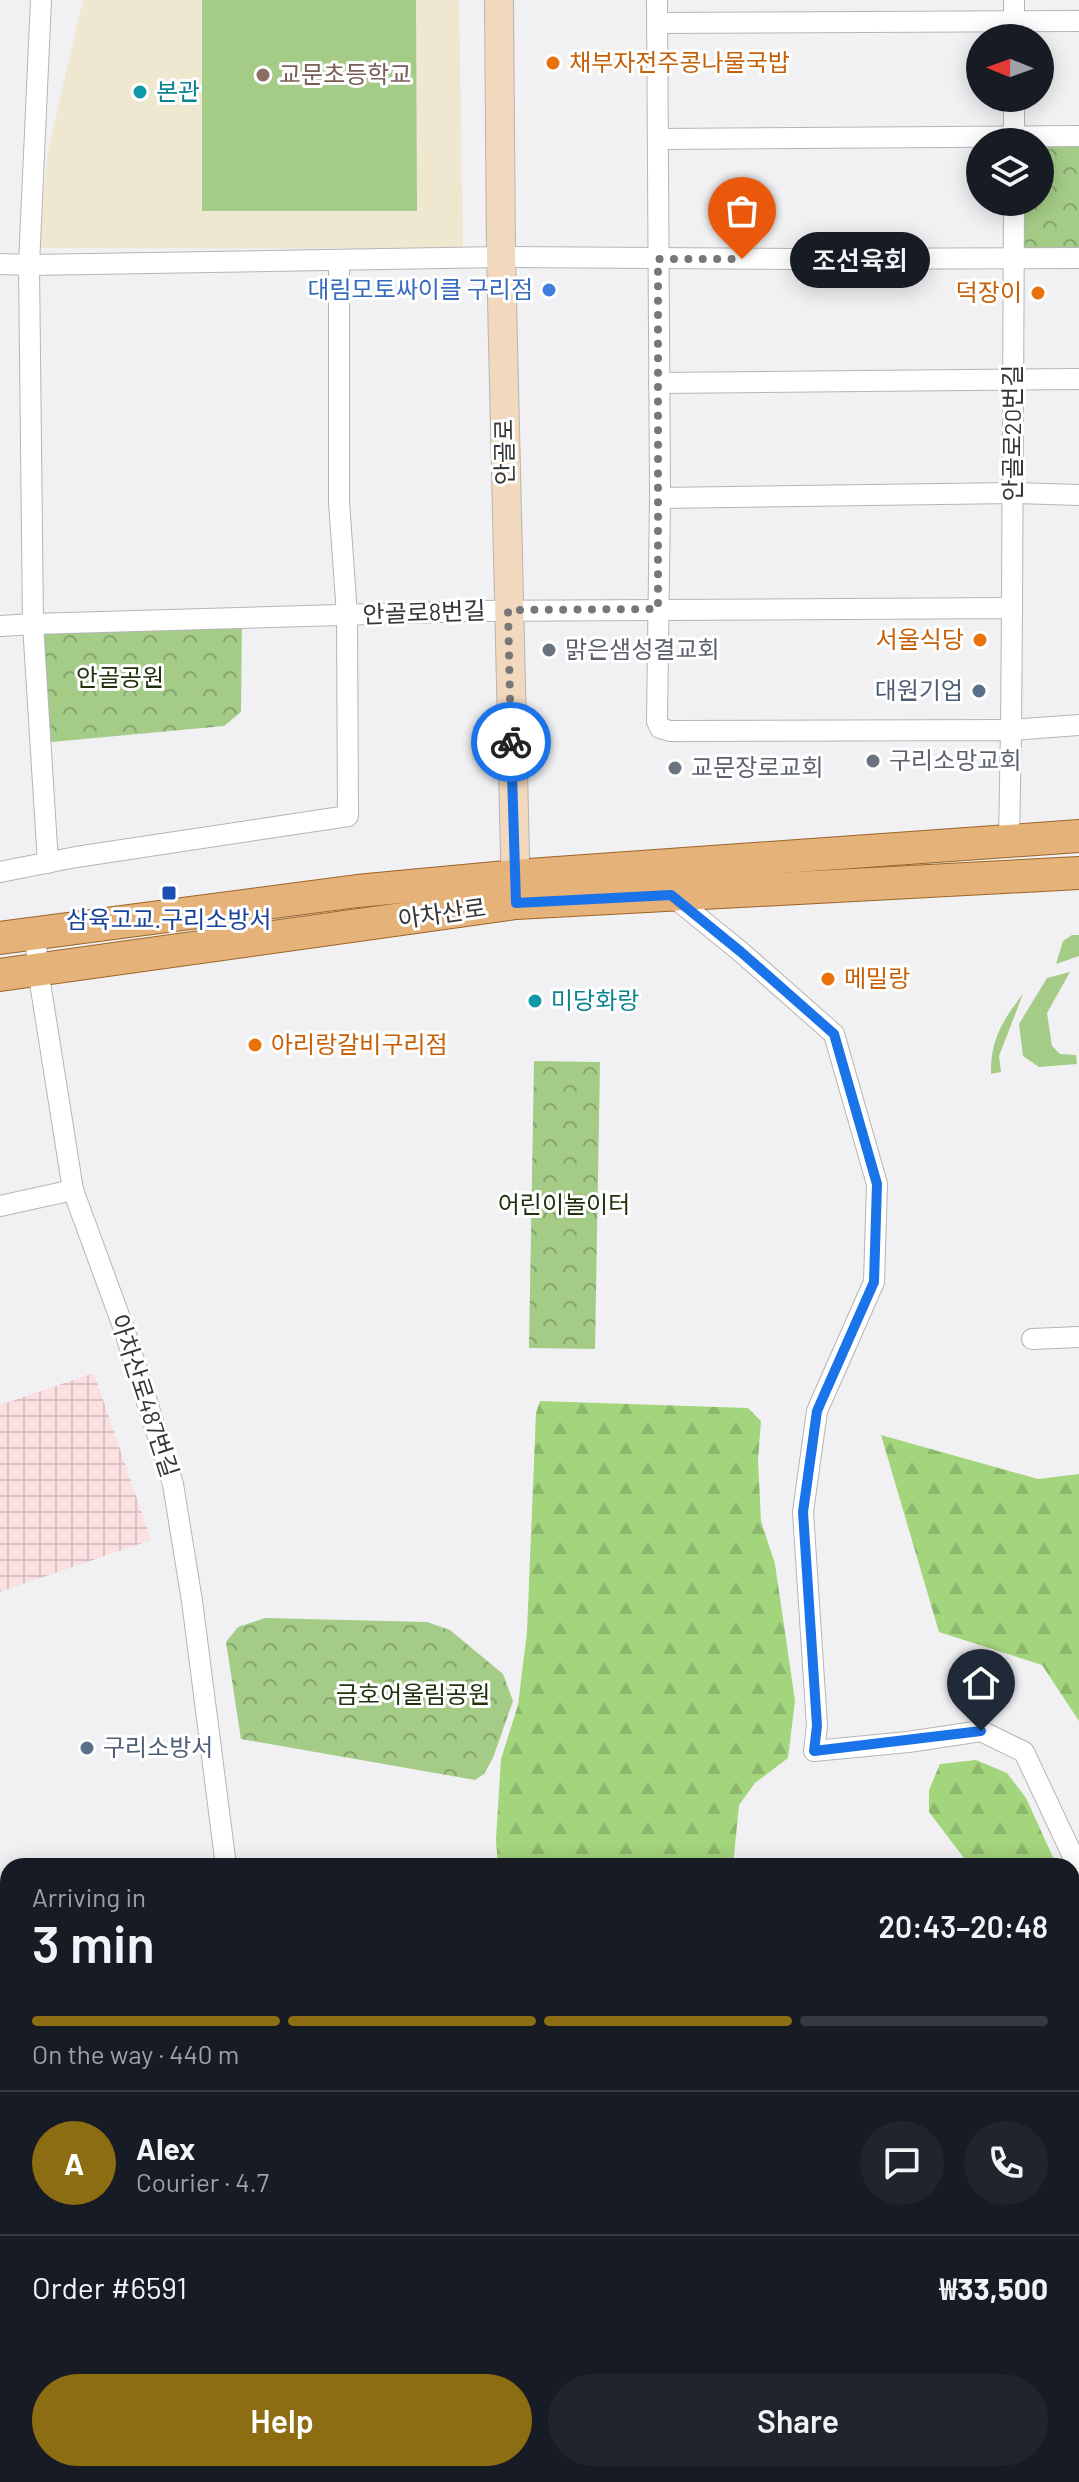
<!DOCTYPE html>
<meta charset="utf-8">
<style>
body{margin:0;font-family:Barlow,"Noto Sans KR",sans-serif;background:#20242c;color:#f1f3f6;height:100vh;display:flex;flex-direction:column;font-size:30px;white-space:nowrap}
*{box-sizing:border-box;margin:0}
p{font-size:26px;color:#9ea1a6}
.icon{flex:none;width:44px;height:44px;fill:none;stroke:currentColor;stroke-width:2;stroke-linecap:round;stroke-linejoin:round}
.map{position:relative;flex:1;overflow:hidden}
.panel{position:absolute;left:0px;top:1858px;width:1080px;height:624px;display:flex;flex-direction:column;background:#171b24;border-radius:24px 24px 0 0;box-shadow:0 4px 20px #0003}
.panel>*{flex:none}
.needle{width:52px;rotate:271deg}
.buttons{position:absolute;left:966px;top:24px;display:grid;gap:16px}
.buttons a{display:grid;place-items:center;width:88px;height:88px;border-radius:50%;background:#171b24;box-shadow:0 4px 20px #0003;font-size:40px}
.pin{position:absolute;display:grid;place-items:center;width:68px;height:68px;color:#fff;margin:-82px -34px;border-radius:50% 50% 50% 0;rotate:-45deg;box-shadow:0 0 8px #0007}
.pin .icon{rotate:45deg}
.courier{position:absolute;display:grid;place-items:center;width:80px;height:80px;margin:-40px;border:6px solid #1a73e8;border-radius:50%;background:#fff;color:#222;box-shadow:0 2px 10px #0007}
.bubble{position:absolute;height:56px;border-radius:28px;background:#171b24;box-shadow:0 4px 20px #0003;font-size:26px;font-weight:600;line-height:56px;text-align:center}
.overview em{font-style:normal;font-weight:600}
.overview div{display:flex;flex-direction:column-reverse}
.overview{display:flex;align-items:center;justify-content:space-between;height:136px;padding:0 32px}
h1{font-size:52px;font-weight:600;line-height:60px}
.bar{display:grid;grid-template-columns:repeat(4,1fr);gap:12px 8px;align-content:center;height:96px;padding:0 32px}
.bar i{height:10px;border-radius:6px;background:#363941}
.bar .selected{background:#8d6d11}
.bar p{grid-column:span 4}
.line{display:flex;align-items:center;gap:20px;padding:0 32px;border-top:2px solid #363941}
.line div{flex:1}
.round{display:grid;place-items:center;flex:none;width:84px;height:84px;border-radius:42px;background:#20242c}
.primary-button{display:flex;gap:16px;margin-top:auto;padding:16px 32px}
.primary-button a{flex:1;height:92px;border-radius:48px;background:#8d6d11;color:#fff;font-size:32px;font-weight:600;line-height:92px;text-align:center}
.primary-button a+a{background:#20242c;color:#f1f3f6}
.map>svg:first-child{display:block}
.industrial{fill:url(#industrial-grid)}
.education{fill:#f0e7d1}
.green{fill:#a4cc87}
.forest{fill:url(#forest-firs)}
.park{fill:url(#park-crowns)}
.lines{fill:none;stroke-linecap:round;stroke-linejoin:round}
.stream{stroke:#42b6c2;stroke-width:6}
.street-casing{stroke:#b5b5b7;stroke-width:22}
.secondary-casing{stroke:#b5b5b7;stroke-width:30}
.primary-casing{stroke:#9c6528;stroke-width:34}
.street{stroke:#fff;stroke-width:20}
.secondary{stroke:#f2d8bc;stroke-width:28}
.primary{stroke:#e5b279;stroke-width:32}
.done{stroke:#777779;stroke-width:8;stroke-dasharray:0 14.4}
.route{stroke:#1a73e8;stroke-width:10}
.food-dot{fill:#e8710a;stroke:#fff;stroke-width:3}
.education-dot{fill:#8d6e63;stroke:#fff;stroke-width:3}
.culture-dot{fill:#0f9aa8;stroke:#fff;stroke-width:3}
.shop-dot{fill:#3f7fe0;stroke:#fff;stroke-width:3}
.worship-dot{fill:#6b7280;stroke:#fff;stroke-width:3}
.service-dot{fill:#5c6f8a;stroke:#fff;stroke-width:3}
.transit-dot{fill:#1a4fb4;stroke:#fff;stroke-width:3}
.labels{text-anchor:middle;stroke-width:6;stroke-linejoin:round;paint-order:stroke}
.food-label{font-size:24px;fill:#c56008;stroke:#fff;text-anchor:start}
.education-label{font-size:24px;fill:#785e54;stroke:#fff;text-anchor:start}
.culture-label{font-size:24px;fill:#0d838f;stroke:#fff;text-anchor:start}
.shop-label{font-size:24px;fill:#366cbe;stroke:#fff;text-anchor:end}
.street-label{font-size:24px;fill:#363637;stroke:#fff}
.worship-label{font-size:24px;fill:#5b616d;stroke:#fff;text-anchor:start}
.park-label{font-size:24px;fill:#20330f;stroke:#fff}
.service-label{font-size:24px;fill:#4e5e75;stroke:#fff;text-anchor:end}
.transit-label{font-size:24px;fill:#164399;stroke:#fff}
</style>
<div class="map">
<svg width="1079" height="2482" viewBox="0 0 1079 2482">
<defs>
<pattern id="industrial-grid" width="8" height="8" patternUnits="userSpaceOnUse" patternTransform="scale(2)"><rect width="8" height="8" fill="#fbe0e1"/><path d="M0 4h8M4 0v8" fill="none" stroke="#d8c1c2"/></pattern>
<pattern id="forest-firs" width="22" height="20" patternUnits="userSpaceOnUse" patternTransform="scale(2)"><rect width="22" height="20" fill="#a3d57c"/><path d="M5 1l3.5 6h-7zM16 11l3.5 6h-7z" fill="#8db76c"/></pattern>
<pattern id="park-crowns" width="20" height="18" patternUnits="userSpaceOnUse" patternTransform="scale(2)"><rect width="20" height="18" fill="#a4cc87"/><path d="M2 6a3 3 0 1 1 6 0M12 15a3 3 0 1 1 6 0" fill="none" stroke="#86a66f"/></pattern>
</defs>
<rect width="100%" height="100%" fill="#f1f1f3"/>
<!-- industrial -->
<polygon class="industrial" points="94,1373 151,1540 0,1592 0,1405"/>
<!-- education -->
<g class="education">
<polygon points="83,0 459,0 463,249 39,248 48,150"/>
<polygon points="1079,2091 1079,2482 542,2482 531,2474 1072,2474 1072,2093"/>
<polygon points="414,2474 502,2474 491,2482 422,2482"/>
</g>
<!-- green -->
<g class="green">
<polygon points="202,0 416,0 417,211 202,211"/>
<polygon points="1072,935 1079,935 1079,956 1056,964 1063,941"/>
<polygon points="1070,972 1047,1013 1052,1046 1060,1054 1076,1055 1077,1064 1039,1067 1023,1056 1019,1024 1047,978"/>
<path d="M1023,994L999,1056L1001,1072L991,1074C990,1041 1003,1019 1023,994Z"/>
<polygon points="1072,2248 1079,2249 1079,2452 1072,2452"/>
</g>
<!-- forest -->
<g class="forest">
<polygon points="540,1401 748,1408 761,1421 758,1460 761,1521 775,1564 795,1701 788,1758 755,1783 739,1805 733,1866 498,1866 496,1840 501,1759 518,1705 527,1632 536,1413"/>
<polygon points="881,1435 1038,1479 1079,1474 1079,1721 1042,1665 939,1632"/>
<polygon points="976,1760 1007,1773 1026,1798 1057,1866 970,1866 929,1812 929,1790 940,1764"/>
<polygon points="1072,1899 1079,1914 1079,2184 1072,2183"/>
</g>
<!-- park -->
<g class="park">
<polygon points="1040,144 1079,144 1079,248 1023,251 1024,202 1040,202"/>
<polygon points="242,617 241,712 224,726 41,743 33,624"/>
<polygon points="534,1061 600,1062 595,1349 529,1348"/>
<polygon points="265,1618 427,1622 450,1630 503,1674 513,1701 493,1758 484,1774 475,1780 241,1739 226,1642 238,1627"/>
</g>
<g class="lines">
<!-- stream -->
<g class="stream">
<polyline points="0,2260 8,2272"/>
<polyline points="65,2474 69,2482"/>
</g>
<!-- street casing -->
<g class="street-casing">
<g id="street">
<polyline points="41,0 29,265 501,257 798,259 1079,258"/>
<polyline points="657,0 660,498 657,721 660,728 670,731 1011,730 1009,841"/>
<polyline points="657,23 1079,21"/>
<polyline points="1014,38 1014,0"/>
<polyline points="658,139 1079,136"/>
<polyline points="1014,142 1014,98"/>
<polyline points="0,264 29,265 33,624 475,611 1012,608 1011,730 1079,725"/>
<polyline points="659,383 1079,379"/>
<polyline points="660,498 1013,493 1079,495"/>
<polyline points="1012,608 1014,202"/>
<polyline points="0,626 33,624 48,863"/>
<polyline points="0,872 76,857 348,816 347,615 339,502 339,260"/>
<polyline points="671,895 741,952 834,1034 877,1184 874,1282 817,1411 803,1512 817,1726 814,1751 908,1742 981,1731 1024,1752 1079,1869"/>
<polyline points="35,932 38,970 73,1190 124,1329 173,1484 192,1601 226,1866"/>
<polyline points="0,1206 73,1190"/>
<polyline points="1032,1339 1079,1337"/>
<polyline points="754,2474 764,2482"/>
</g>
</g>
<!-- secondary casing -->
<g class="secondary-casing">
<polyline id="secondary" points="499,0 501,257 516,899"/>
</g>
<!-- primary casing -->
<g class="primary-casing">
<g id="primary">
<polyline points="0,938 357,891 515,876 1079,836"/>
<polyline points="0,975 516,903 1079,873"/>
</g>
</g>
<!-- street -->
<use href="#street" class="street"/>
<!-- secondary -->
<use href="#secondary" class="secondary"/>
<!-- primary -->
<use href="#primary" class="primary"/>
</g>
<g class="lines">
<!-- done -->
<polyline class="done" points="511,742 508,610 658,609 658,259 742,259"/>
<!-- route -->
<polyline class="route" points="511,742 516,903 671,895 741,952 834,1034 877,1184 874,1282 817,1411 803,1512 817,1726 814,1751 981,1731"/>
</g>
<!-- markers -->
<g class="food-dot">
<circle cx="553" cy="63" r="8"/>
<circle cx="1038" cy="293" r="8"/>
<circle cx="980" cy="640" r="8"/>
<circle cx="828" cy="979" r="8"/>
<circle cx="255" cy="1045" r="8"/>
</g>
<circle class="education-dot" cx="263" cy="75" r="8"/>
<g class="culture-dot">
<circle cx="140" cy="92" r="8"/>
<circle cx="535" cy="1001" r="8"/>
</g>
<circle class="shop-dot" cx="549" cy="290" r="8"/>
<g class="worship-dot">
<circle cx="549" cy="650" r="8"/>
<circle cx="873" cy="761" r="8"/>
<circle cx="675" cy="768" r="8"/>
</g>
<g class="service-dot">
<circle cx="979" cy="691" r="8"/>
<circle cx="87" cy="1748" r="8"/>
</g>
<rect class="transit-dot" x="161" y="885" width="16" height="16" rx="4"/>
<g class="labels">
<!-- food labels -->
<g class="food-label">
<text x="569" y="71">채부자전주콩나물국밥</text>
<text x="1022" y="301" text-anchor="end">덕장이</text>
<text x="964" y="648" text-anchor="end">서울식당</text>
<text x="844" y="987">메밀랑</text>
<text x="271" y="1053">아리랑갈비구리점</text>
</g>
<!-- education labels -->
<g class="education-label">
<text x="279" y="83">교문초등학교</text>
</g>
<!-- culture labels -->
<g class="culture-label">
<text x="156" y="100">본관</text>
<text x="551" y="1009">미당화랑</text>
</g>
<!-- shop labels -->
<g class="shop-label">
<text x="533" y="298">대림모토싸이클 구리점</text>
</g>
<!-- street labels -->
<g class="street-label">
<text transform="translate(1013 433) rotate(-90)" y="8">안골로20번길</text>
<text transform="translate(505 452) rotate(-91)" y="8">안골로</text>
<text transform="translate(424 613) rotate(-2)" y="8">안골로8번길</text>
<text transform="translate(442 914) rotate(-8)" y="8">아차산로</text>
<text transform="translate(144 1396) rotate(72)" y="8">아차산로487번길</text>
</g>
<!-- worship labels -->
<g class="worship-label">
<text x="565" y="658">맑은샘성결교회</text>
<text x="889" y="769">구리소망교회</text>
<text x="691" y="776">교문장로교회</text>
</g>
<!-- park labels -->
<g class="park-label">
<text x="120" y="686">안골공원</text>
<text x="564" y="1213">어린이놀이터</text>
<text x="413" y="1703">금호어울림공원</text>
</g>
<!-- service labels -->
<g class="service-label">
<text x="963" y="699">대원기업</text>
<text x="103" y="1756" text-anchor="start">구리소방서</text>
</g>
<!-- transit labels -->
<g class="transit-label">
<text x="169" y="928">삼육고교.구리소방서</text>
</g>
</g>
</svg>
<div class="buttons">
<a><svg class="needle" viewBox="-14 -14 28 28"><path d="M0-13l5 13h-10z" fill="#e53935"/><path d="M0 13l5-13h-10z" fill="#9ea1a6"/></svg></a>
<a><svg class="icon" aria-label="layers" viewBox="0 0 24 24"><path d="M12 4l9 5-9 5-9-5zM3 14l9 5 9-5"/></svg></a>
</div>
<div class="pin" style="left:742px;top:259px;background:#ea580c"><svg class="icon" aria-label="bag" viewBox="0 0 24 24"><path d="M5 8h14l-1 12H6zM9 8a3 3 0 0 1 6 0"/></svg></div>
<div class="pin" style="left:981px;top:1731px;background:#1f2937"><svg class="icon" aria-label="home" viewBox="0 0 24 24"><path d="M3 11l9-7 9 7M6 9v11h12V9"/></svg></div>
<div class="courier" style="left:511px;top:742px"><svg class="icon" aria-label="bike" viewBox="0 0 24 24"><circle cx="6" cy="16" r="4"/><circle cx="18" cy="16" r="4"/><path d="M6 16l4-8h5l3 8M10 8l3 8H6M13 5h3"/></svg></div>
<div class="bubble" style="left:790px;top:232px;width:140px">조선육회</div>
<section class="panel">
<div class="overview"><div><h1>3 min</h1><p>Arriving in</p></div><em>20:43–20:48</em></div>
<div class="bar"><i class="selected"></i><i class="selected"></i><i class="selected"></i><i></i><p>On the way · 440 m</p></div>
<div class="line" style="height:144px"><b class="round" style="background:#8d6d11;color:#fff">A</b><div><b>Alex</b><p>Courier · 4.7</p></div><a class="round"><svg class="icon" aria-label="chat" viewBox="0 0 24 24"><path d="M4 5h16v11H9l-5 4z"/></svg></a><a class="round"><svg class="icon" aria-label="phone" viewBox="0 0 24 24"><path d="M5 4h4l2 5-3 2q2 4 5 5l2-3 5 2v4C11 20 4 13 5 4z"/></svg></a></div>
<div class="line" style="height:104px"><div>Order #6591</div><b>₩33,500</b></div>
<div class="primary-button"><a>Help</a><a>Share</a></div>
</section>
</div>
